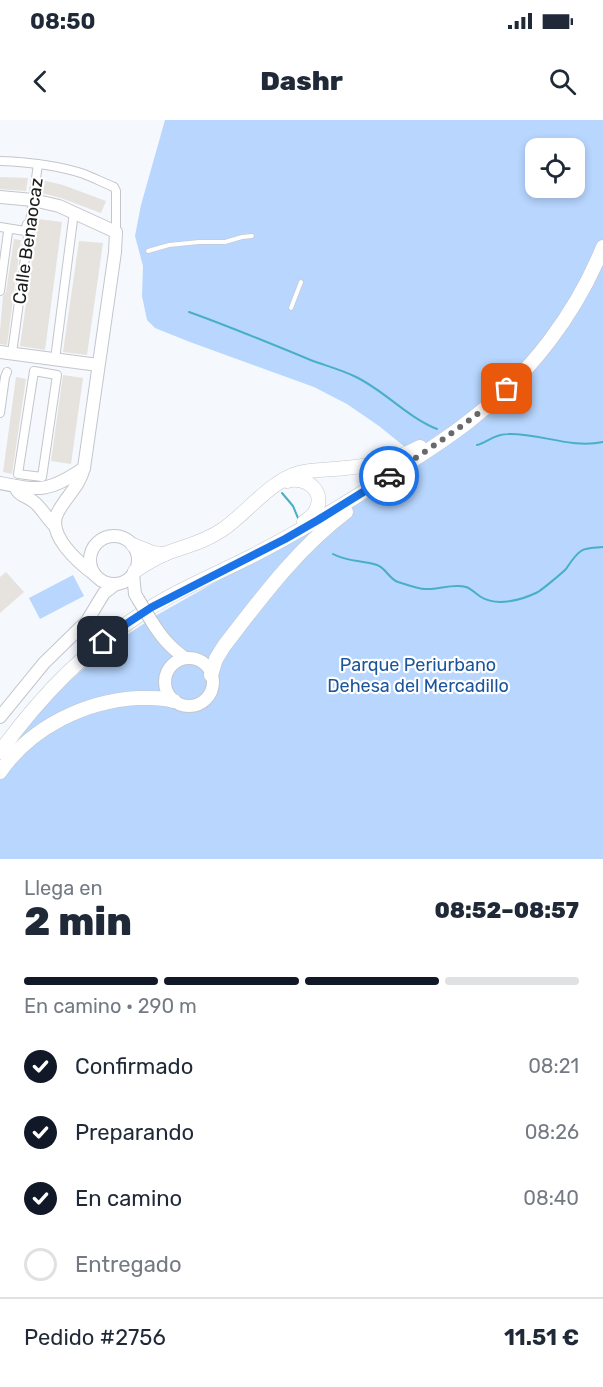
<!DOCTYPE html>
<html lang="es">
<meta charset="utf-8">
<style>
body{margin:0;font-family:Rubik,sans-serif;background:#f6f6f7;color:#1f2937;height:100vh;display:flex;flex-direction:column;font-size:22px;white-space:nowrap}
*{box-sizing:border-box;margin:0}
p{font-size:20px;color:#747a83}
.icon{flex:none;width:33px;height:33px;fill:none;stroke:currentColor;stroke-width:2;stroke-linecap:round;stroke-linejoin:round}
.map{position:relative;height:739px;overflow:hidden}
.drawer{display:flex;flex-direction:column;background:#fff;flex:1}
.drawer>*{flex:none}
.buttons{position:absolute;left:525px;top:18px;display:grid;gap:12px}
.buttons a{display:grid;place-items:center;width:60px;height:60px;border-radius:12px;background:#fff;box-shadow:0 3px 9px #0003;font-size:30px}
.pin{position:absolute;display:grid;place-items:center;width:51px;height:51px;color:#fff;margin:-26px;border-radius:12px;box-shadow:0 3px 9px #0006}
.courier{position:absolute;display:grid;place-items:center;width:60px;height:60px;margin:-30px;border:4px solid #1a73e8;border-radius:50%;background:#fff;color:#222;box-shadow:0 2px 8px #0007}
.overview em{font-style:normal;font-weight:800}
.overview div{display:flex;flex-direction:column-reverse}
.overview{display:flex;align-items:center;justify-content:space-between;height:102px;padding:0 24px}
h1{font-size:39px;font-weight:800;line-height:45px}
.bar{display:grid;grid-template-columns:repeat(4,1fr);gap:9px 6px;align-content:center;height:72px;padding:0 24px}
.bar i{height:8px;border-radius:4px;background:#e0e1e3}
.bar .active{background:#111827}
.bar p{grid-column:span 4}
.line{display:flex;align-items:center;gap:15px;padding:0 24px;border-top:2px solid #e0e1e3}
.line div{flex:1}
ol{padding:0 24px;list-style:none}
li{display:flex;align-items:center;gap:18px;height:66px}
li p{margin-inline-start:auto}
li .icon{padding:6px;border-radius:50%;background:#111827;color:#fff;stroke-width:4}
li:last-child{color:#747a83}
li i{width:33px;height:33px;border:3px solid #e0e1e3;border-radius:50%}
.status{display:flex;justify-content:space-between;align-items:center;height:42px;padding:0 30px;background:#fff;direction:ltr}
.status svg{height:16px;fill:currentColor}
header{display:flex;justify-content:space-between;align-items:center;height:78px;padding:0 24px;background:#fff;font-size:27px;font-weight:800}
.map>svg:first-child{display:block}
.green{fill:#b8d6fe;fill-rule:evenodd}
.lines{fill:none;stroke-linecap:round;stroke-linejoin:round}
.stream{stroke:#48afc6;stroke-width:2}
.building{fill:#e6e2de}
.lane-casing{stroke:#c3c6cb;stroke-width:5}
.street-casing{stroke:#c3c6cb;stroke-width:10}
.secondary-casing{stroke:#c3c6cb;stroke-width:14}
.primary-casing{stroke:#c3c6cb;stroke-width:15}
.lane{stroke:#fff;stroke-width:4}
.street{stroke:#fff;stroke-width:8}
.secondary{stroke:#fff;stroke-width:12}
.primary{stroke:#fff;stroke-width:14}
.secondary-bridge-casing{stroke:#c3c6cb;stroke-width:14;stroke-linecap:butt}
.secondary-bridge{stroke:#fff;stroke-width:12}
.done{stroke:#67696b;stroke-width:6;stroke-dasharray:0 10.8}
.route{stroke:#1a73e8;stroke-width:8}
.labels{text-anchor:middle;stroke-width:4.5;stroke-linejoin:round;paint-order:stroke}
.street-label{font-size:18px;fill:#1b1c1d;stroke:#fff}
.park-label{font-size:18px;fill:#1c559b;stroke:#fff}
</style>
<div class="status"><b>08:50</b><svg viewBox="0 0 49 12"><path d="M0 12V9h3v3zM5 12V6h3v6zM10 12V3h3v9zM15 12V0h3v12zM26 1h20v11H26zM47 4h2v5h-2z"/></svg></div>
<header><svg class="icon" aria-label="back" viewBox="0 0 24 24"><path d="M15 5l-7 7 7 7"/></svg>Dashr<svg class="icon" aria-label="search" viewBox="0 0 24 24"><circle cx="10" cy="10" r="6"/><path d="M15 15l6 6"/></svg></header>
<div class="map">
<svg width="603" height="739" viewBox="0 0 603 739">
<rect width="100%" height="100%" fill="#f5f8fd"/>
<!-- green -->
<g class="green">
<path d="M165,0H603V739H0V646L12,626L40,590L67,563L110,526L157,495L219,460L421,340L379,306L347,284L314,267L190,222L155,208L147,200L142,176L143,146L135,116L141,85ZM536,28H574V68H536Z"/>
<polygon points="73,455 84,476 40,499 29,478"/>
</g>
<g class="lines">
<!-- stream -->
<g class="stream">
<path d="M189,192C231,207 272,224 313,241C327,246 342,250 356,257C385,271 407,297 437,309"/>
<path d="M477,325C488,322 494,314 508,314C540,313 571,329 603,322"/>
<polyline points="282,373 293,386 298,398"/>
<path d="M333,434C347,442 363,440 377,445C386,448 389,459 398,462C405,464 418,469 425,469C438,470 453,463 466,467C472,469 476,474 481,477C497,487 522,480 538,472C544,468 561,454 566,449C570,443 575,435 581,431C587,427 596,428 603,427"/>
</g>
</g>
<!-- building -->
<g class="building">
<polygon points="0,57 28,58 26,71 0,69"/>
<polygon points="42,60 63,65 106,81 101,93 61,78 41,73"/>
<polygon points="38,99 62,102 45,230 20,226"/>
<polygon points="14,119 21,120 7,225 0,224 0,210 3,176 6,172"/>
<polygon points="79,121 103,123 87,235 63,232"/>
<polygon points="63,255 83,258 71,344 51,341"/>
<polygon points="16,257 26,259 12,354 3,352"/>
<polygon points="6,452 24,472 0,493 0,457"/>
</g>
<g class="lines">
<!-- lane casing -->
<g class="lane-casing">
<g id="lane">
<polyline points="148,131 169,125 199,122 225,122 242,117 252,116"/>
<polyline points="291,188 301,162"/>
</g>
</g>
<!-- street casing -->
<g class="street-casing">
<g id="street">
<path d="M0,41C28,42 57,45 84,54C94,58 104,63 114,67L116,71V112"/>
<polyline points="0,107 25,111 27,104"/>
<polyline points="0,171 8,112"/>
<polyline points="12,233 38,44"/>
<polyline points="55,239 74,92"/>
<polygon points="34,251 57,255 42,357 18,354"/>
<polyline points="0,293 5,257 7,252"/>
</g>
</g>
<!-- secondary casing -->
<g class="secondary-casing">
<g id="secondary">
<path d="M0,77L33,80L59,86L116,112L115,132L84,348C79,367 67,375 58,392C45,414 79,443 95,455"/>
<polyline points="0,232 98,245"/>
<path d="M0,363C40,371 49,372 84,348"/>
<path d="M15,366C18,376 27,376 34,382C42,388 47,399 55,406"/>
<circle cx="114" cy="440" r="24"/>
<polyline points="133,454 135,474 138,479"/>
<path d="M152,502C162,518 170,527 185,538"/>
<circle cx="189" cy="562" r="24"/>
<polyline points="0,597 44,543 87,501 104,473 116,464"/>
</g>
</g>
<!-- primary casing -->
<g class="primary-casing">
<g id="primary">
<path d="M287,361C306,355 327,372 315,392C312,397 308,399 304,402"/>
<polyline points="133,425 153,433 165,434"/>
<path d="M135,451C145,444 155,438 167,433C186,426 204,422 222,410C247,393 270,361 299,353C313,349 330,350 345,348C371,346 396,340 420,327"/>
<path d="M211,555L216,539L224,526C261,478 297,429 346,392"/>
<path d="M0,632C38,579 83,532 138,496C172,472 217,454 254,435C304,409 352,380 399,349C424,333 450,317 473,298C530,254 576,194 603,127"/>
<path d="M0,652C31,607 85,581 138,578C152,578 161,577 174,581"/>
</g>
</g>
<!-- lane -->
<use href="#lane" class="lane"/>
<!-- street -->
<use href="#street" class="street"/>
<!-- secondary -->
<use href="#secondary" class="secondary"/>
<!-- primary -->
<use href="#primary" class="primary"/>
<!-- secondary-bridge casing -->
<g class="secondary-bridge-casing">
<polyline id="secondary-bridge" points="138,479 152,502"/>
</g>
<!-- secondary-bridge -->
<use href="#secondary-bridge" class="secondary-bridge"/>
</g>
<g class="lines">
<!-- done -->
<path class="done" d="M389,356C430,328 471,302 507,269"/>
<!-- route -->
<polyline class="route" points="103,522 126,504 152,487 285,419 318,400 389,356"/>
</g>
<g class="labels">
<!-- street labels -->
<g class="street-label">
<text transform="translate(28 121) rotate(-82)" y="6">Calle Benaocaz</text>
</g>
<!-- park labels -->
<g class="park-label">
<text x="418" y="551">Parque Periurbano<tspan x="418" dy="21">Dehesa del Mercadillo</tspan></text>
</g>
</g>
</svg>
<div class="buttons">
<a><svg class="icon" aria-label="locate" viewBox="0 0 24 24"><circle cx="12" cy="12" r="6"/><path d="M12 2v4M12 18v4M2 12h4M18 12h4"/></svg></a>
</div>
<div class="pin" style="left:507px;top:269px;background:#ea580c"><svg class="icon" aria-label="bag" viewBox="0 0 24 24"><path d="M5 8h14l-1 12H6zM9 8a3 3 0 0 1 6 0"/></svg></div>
<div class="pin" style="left:103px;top:522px;background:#1f2937"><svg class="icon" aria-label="home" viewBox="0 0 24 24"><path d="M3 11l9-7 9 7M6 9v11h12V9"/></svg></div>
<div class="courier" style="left:389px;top:356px"><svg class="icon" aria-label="car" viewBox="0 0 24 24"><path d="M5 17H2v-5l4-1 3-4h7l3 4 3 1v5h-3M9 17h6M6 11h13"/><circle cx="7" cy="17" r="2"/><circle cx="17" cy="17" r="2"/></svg></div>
</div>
<section class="drawer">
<div class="overview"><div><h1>2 min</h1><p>Llega en</p></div><em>08:52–08:57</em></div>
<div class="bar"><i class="active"></i><i class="active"></i><i class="active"></i><i></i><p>En camino · 290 m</p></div>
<ol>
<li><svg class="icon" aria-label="check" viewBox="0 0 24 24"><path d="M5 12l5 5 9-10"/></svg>Confirmado<p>08:21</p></li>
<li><svg class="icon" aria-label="check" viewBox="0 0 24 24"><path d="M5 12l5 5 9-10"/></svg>Preparando<p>08:26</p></li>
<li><svg class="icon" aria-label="check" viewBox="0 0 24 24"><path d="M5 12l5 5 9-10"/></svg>En camino<p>08:40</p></li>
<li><i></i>Entregado</li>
</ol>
<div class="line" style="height:78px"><div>Pedido #2756</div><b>11.51 €</b></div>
</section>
